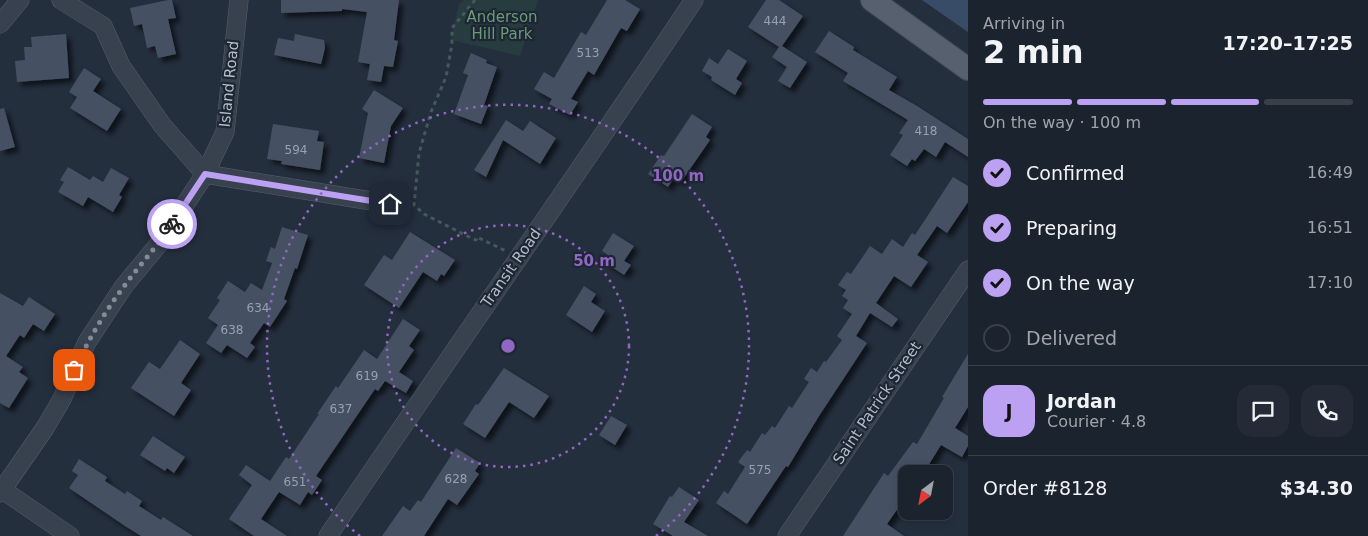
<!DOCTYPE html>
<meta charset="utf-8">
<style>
body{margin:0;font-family:"DejaVu Sans",sans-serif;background:#242b36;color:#f1f3f6;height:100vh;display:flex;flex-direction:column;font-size:19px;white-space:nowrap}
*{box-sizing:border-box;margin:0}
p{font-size:16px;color:#a0a4aa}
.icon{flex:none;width:28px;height:28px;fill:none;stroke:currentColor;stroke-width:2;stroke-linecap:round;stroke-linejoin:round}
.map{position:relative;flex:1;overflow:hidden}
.side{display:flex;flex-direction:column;background:#1b232e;width:400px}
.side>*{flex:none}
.needle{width:32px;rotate:212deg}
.tools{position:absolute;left:898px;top:465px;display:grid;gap:10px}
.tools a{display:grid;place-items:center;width:55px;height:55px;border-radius:10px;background:#1b232e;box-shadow:0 2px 8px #0003,0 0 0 1px #39404a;font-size:25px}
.pin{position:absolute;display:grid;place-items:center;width:42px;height:42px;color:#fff;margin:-21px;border-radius:10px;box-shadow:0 2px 8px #0006}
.courier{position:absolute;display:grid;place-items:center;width:50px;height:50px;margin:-25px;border:4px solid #bca0f2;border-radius:50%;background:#fff;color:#222;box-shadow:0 1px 6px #0007}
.head em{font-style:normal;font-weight:700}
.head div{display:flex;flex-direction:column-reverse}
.head{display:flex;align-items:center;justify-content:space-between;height:85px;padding:0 15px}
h1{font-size:32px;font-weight:700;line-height:38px}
.bar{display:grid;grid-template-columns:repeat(4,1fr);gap:8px 5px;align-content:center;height:60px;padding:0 15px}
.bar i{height:6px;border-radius:4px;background:#39404a}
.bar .current{background:#bca0f2}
.bar p{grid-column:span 4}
.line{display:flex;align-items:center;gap:12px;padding:0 15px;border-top:1px solid #39404a}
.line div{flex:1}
.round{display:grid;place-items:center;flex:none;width:52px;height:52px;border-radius:15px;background:#242b36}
ol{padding:0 15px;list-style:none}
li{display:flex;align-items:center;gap:15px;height:55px}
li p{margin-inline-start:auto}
li .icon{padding:5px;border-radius:50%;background:#bca0f2;color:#111;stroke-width:4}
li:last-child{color:#a0a4aa}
li i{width:28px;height:28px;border:2px solid #39404a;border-radius:50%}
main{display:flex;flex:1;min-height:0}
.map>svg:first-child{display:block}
.green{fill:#263c3f}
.water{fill:#394c67}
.building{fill:#455162;filter:url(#shadow)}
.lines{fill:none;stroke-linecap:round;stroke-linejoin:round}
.minor-casing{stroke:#565f6c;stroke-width:19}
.major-casing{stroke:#414a57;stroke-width:24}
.path{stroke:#44595c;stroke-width:3;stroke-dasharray:4 4;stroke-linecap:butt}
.minor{stroke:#38414e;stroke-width:18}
.major{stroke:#56606e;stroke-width:22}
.done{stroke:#828b98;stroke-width:5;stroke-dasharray:0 9}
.route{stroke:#bca0f2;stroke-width:6}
.ring{fill:none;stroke:#9266c3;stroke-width:2.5;stroke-dasharray:2.5 5}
.labels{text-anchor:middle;stroke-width:4.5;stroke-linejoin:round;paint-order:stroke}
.number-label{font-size:12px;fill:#98a1af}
.park-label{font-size:15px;fill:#6b9a76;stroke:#1d2633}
.street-label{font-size:15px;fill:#b4bcc9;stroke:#1d2633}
.centre{fill:#9266c3;stroke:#1d2633;stroke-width:2.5}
.ring-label{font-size:15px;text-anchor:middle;font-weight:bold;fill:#9266c3;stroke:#1d2633;stroke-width:4.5;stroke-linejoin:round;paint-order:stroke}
</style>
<main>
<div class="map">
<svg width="968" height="536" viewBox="0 0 968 536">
<defs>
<filter id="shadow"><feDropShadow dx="4.5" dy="4.5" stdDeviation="2.5" flood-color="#0009"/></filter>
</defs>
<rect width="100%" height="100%" fill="#242f3e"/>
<!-- green -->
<polygon class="green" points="464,0 538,0 520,56 451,40 459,4"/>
<!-- water -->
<polygon class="water" points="922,0 968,0 968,32"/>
<!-- building -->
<g class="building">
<polygon points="168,0 172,0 176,18 168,19 176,54 158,58 155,46 147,48 142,24 134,26 130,8"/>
<polygon points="281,0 399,0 394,40 398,41 393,67 384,66 381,82 367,80 370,64 358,62 367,12 342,9 342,11 281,13"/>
<polygon points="607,0 625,0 640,9 627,31 621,28 594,75 588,71 571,99 578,102 570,115 549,104 552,99 534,89 544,72 554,78 581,32 586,35"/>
<polygon points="766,0 779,0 803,16 782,46 807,62 790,88 778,81 787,67 772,57 779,47 748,27"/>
<polygon points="829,31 854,47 853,50 897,77 889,90 917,106 968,139 968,157 945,142 936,157 924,149 915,161 912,159 907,166 890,155 903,135 899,133 908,120 843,81 848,73 815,52"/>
<polygon points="66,34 69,78 17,82 15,61 25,60 24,47 32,47 31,37"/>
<polygon points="295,34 324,40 325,48 321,64 274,55 278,38 294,41"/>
<polygon points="728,49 747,61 736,79 742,83 735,95 711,80 712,77 702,71 709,58 718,64"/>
<polygon points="471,53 487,60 486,63 497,67 484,105 488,106 481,124 454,114 468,75 463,73"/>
<polygon points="84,68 101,79 93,91 121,109 107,131 70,108 77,97 69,92"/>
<polygon points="374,90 403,108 391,126 384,163 359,158 368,113 362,109"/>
<polygon points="4,108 15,147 0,151 0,109"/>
<polygon points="692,114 712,127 706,137 710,140 681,182 674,178 668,187 648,174 661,155 664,156"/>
<polygon points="506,120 523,131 530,121 556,138 540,164 503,140 486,177 474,170"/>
<polygon points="273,124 319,131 317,141 324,142 320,170 281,164 282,161 267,159"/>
<polygon points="68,167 90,180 93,176 103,182 111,168 129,178 119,195 122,197 113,212 88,197 83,206 58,192 64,182 60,180"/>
<polygon points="953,177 968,186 968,202 947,233 937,226 917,255 928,262 911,287 894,276 876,303 898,319 892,327 870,313 856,336 867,343 819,416 788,467 786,466 747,524 716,503 724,491 728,494 745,467 738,462 747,450 750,452 762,433 765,435 772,426 775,428 789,406 792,408 809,382 804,379 811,368 817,372 824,361 826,362 842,340 837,336 852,314 843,308 848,300 842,296 846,290 838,285 847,272 851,274 870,246 882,254 892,239 903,247 912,233 915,235"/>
<polygon points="282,227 308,235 297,269 295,268 284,299 287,301 270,327 264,323 250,343 255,347 247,358 227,345 221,353 206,343 218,325 208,318 220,300 217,298 228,281 245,292 251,283 262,290 272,263 266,261 271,247 275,249"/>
<polygon points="410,232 455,260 444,276 441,274 437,281 423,272 399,308 364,285 384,255 392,260"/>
<polygon points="613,233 634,246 624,261 631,265 624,275 604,262 608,255 602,251"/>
<polygon points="584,286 596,294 591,302 605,311 592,332 566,315"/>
<polygon points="0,293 23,306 29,297 55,314 44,331 33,324 24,338 20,335 6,356 23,367 19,372 28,378 9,408 0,403"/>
<polygon points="403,319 420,330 409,346 414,350 399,372 413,381 406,393 385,381 378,391 375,389 316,476 322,480 312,495 308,492 300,505 279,492 261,519 287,536 254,536 229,519 252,485 239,475 246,465 270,481 286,457 289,459 319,414 317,414 336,386 338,388 364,350 377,359"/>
<polygon points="180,340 200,354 181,383 191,390 174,416 131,388 149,362 160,369"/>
<polygon points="968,354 968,407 955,428 968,436 968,446 962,457 941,445 923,474 906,474 906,507 901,504 887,524 904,536 843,536 884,473 888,476 913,442 917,444 944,398 942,397"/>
<polygon points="504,368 549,396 534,418 509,402 485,438 463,424 476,404 478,405"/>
<polygon points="611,416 627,425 615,445 599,435"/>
<polygon points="153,436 185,457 174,473 167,468 165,471 140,455"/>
<polygon points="456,448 480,463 475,471 479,474 457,505 448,499 424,536 382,536 403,506 410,511 418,500 421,502"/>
<polygon points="79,459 107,477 105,481 125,494 127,491 142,501 139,506 161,520 163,517 193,536 141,536 125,526 69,488 78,475 72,471"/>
<polygon points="679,487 699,500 684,522 708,536 673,536 653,524 670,496 672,497"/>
</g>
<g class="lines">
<!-- minor casing -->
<g class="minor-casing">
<g id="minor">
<polyline points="61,0 103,26 121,66 162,125 205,174 390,204"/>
<polyline points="0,24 20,0"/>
<polyline points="0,488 70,536"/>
<polyline points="0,493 45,428 62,399 87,342 124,286 162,240 205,174 225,132 239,0"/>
<path d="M328,536C449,357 574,180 694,0"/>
<polyline points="787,536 968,270"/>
</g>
</g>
<!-- major casing -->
<g class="major-casing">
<polyline id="major" points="872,0 968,69"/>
</g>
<!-- path -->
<polyline class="path" points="475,0 452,28 452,44 446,77 431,112 419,153 414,205 424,214 471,238 476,240 477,237 506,251"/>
<!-- minor -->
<use href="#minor" class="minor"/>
<!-- major -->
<use href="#major" class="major"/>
</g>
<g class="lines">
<!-- done -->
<path class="done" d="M74,370C88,341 105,311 125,285C140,264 158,246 172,224"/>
<!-- route -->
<polyline class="route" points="172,224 205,174 390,204"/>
</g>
<!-- distance rings -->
<g class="ring">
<circle cx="508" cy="346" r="121"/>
<path d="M360 536A241 241 0 1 1 656 536"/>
</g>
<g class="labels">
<!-- number labels -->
<g class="number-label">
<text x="775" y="25">444</text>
<text x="588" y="57">513</text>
<text x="926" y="135">418</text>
<text x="296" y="154">594</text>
<text x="258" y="312">634</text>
<text x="232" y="334">638</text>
<text x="367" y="380">619</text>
<text x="341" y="413">637</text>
<text x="760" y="474">575</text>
<text x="456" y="483">628</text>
<text x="295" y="486">651</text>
</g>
<!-- park labels -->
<g class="park-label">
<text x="502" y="22">Anderson<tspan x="502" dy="17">Hill Park</tspan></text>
</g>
<!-- street labels -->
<g class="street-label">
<text transform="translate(229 84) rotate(-84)" y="5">Island Road</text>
<text transform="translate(511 268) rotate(-55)" y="5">Transit Road</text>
<text transform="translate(877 403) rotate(-56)" y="5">Saint Patrick Street</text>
</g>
</g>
<circle cx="508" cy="346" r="8" class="centre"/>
<g class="ring-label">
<text x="678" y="181">100 m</text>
<text x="594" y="266">50 m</text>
</g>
</svg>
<div class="tools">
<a><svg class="needle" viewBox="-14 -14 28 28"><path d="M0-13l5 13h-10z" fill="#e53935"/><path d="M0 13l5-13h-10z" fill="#a0a4aa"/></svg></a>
</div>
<div class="pin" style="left:74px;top:370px;background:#ea580c"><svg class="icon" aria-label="bag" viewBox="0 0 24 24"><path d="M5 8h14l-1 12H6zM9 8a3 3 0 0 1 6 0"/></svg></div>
<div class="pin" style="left:390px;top:204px;background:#1f2937"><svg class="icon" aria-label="home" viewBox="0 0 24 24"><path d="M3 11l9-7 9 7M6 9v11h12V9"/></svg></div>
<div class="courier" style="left:172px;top:224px"><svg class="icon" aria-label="bike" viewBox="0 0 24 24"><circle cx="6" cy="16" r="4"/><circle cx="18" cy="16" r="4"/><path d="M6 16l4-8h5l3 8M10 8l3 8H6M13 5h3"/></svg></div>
</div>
<section class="side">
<div class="head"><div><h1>2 min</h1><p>Arriving in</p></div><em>17:20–17:25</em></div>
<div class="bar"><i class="current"></i><i class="current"></i><i class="current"></i><i></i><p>On the way · 100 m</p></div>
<ol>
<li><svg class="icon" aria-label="check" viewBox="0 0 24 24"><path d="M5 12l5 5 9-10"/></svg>Confirmed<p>16:49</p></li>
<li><svg class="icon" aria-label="check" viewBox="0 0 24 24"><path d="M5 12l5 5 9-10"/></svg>Preparing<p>16:51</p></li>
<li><svg class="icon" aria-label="check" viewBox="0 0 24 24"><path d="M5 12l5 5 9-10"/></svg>On the way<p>17:10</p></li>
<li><i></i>Delivered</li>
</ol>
<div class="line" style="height:90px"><b class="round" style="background:#bca0f2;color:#111">J</b><div><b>Jordan</b><p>Courier · 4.8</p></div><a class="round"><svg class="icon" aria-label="chat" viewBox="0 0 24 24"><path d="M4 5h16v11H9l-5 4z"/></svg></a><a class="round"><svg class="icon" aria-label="phone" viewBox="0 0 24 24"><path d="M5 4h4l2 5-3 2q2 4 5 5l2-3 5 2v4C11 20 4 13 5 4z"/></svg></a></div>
<div class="line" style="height:65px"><div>Order #8128</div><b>$34.30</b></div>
</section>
</main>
